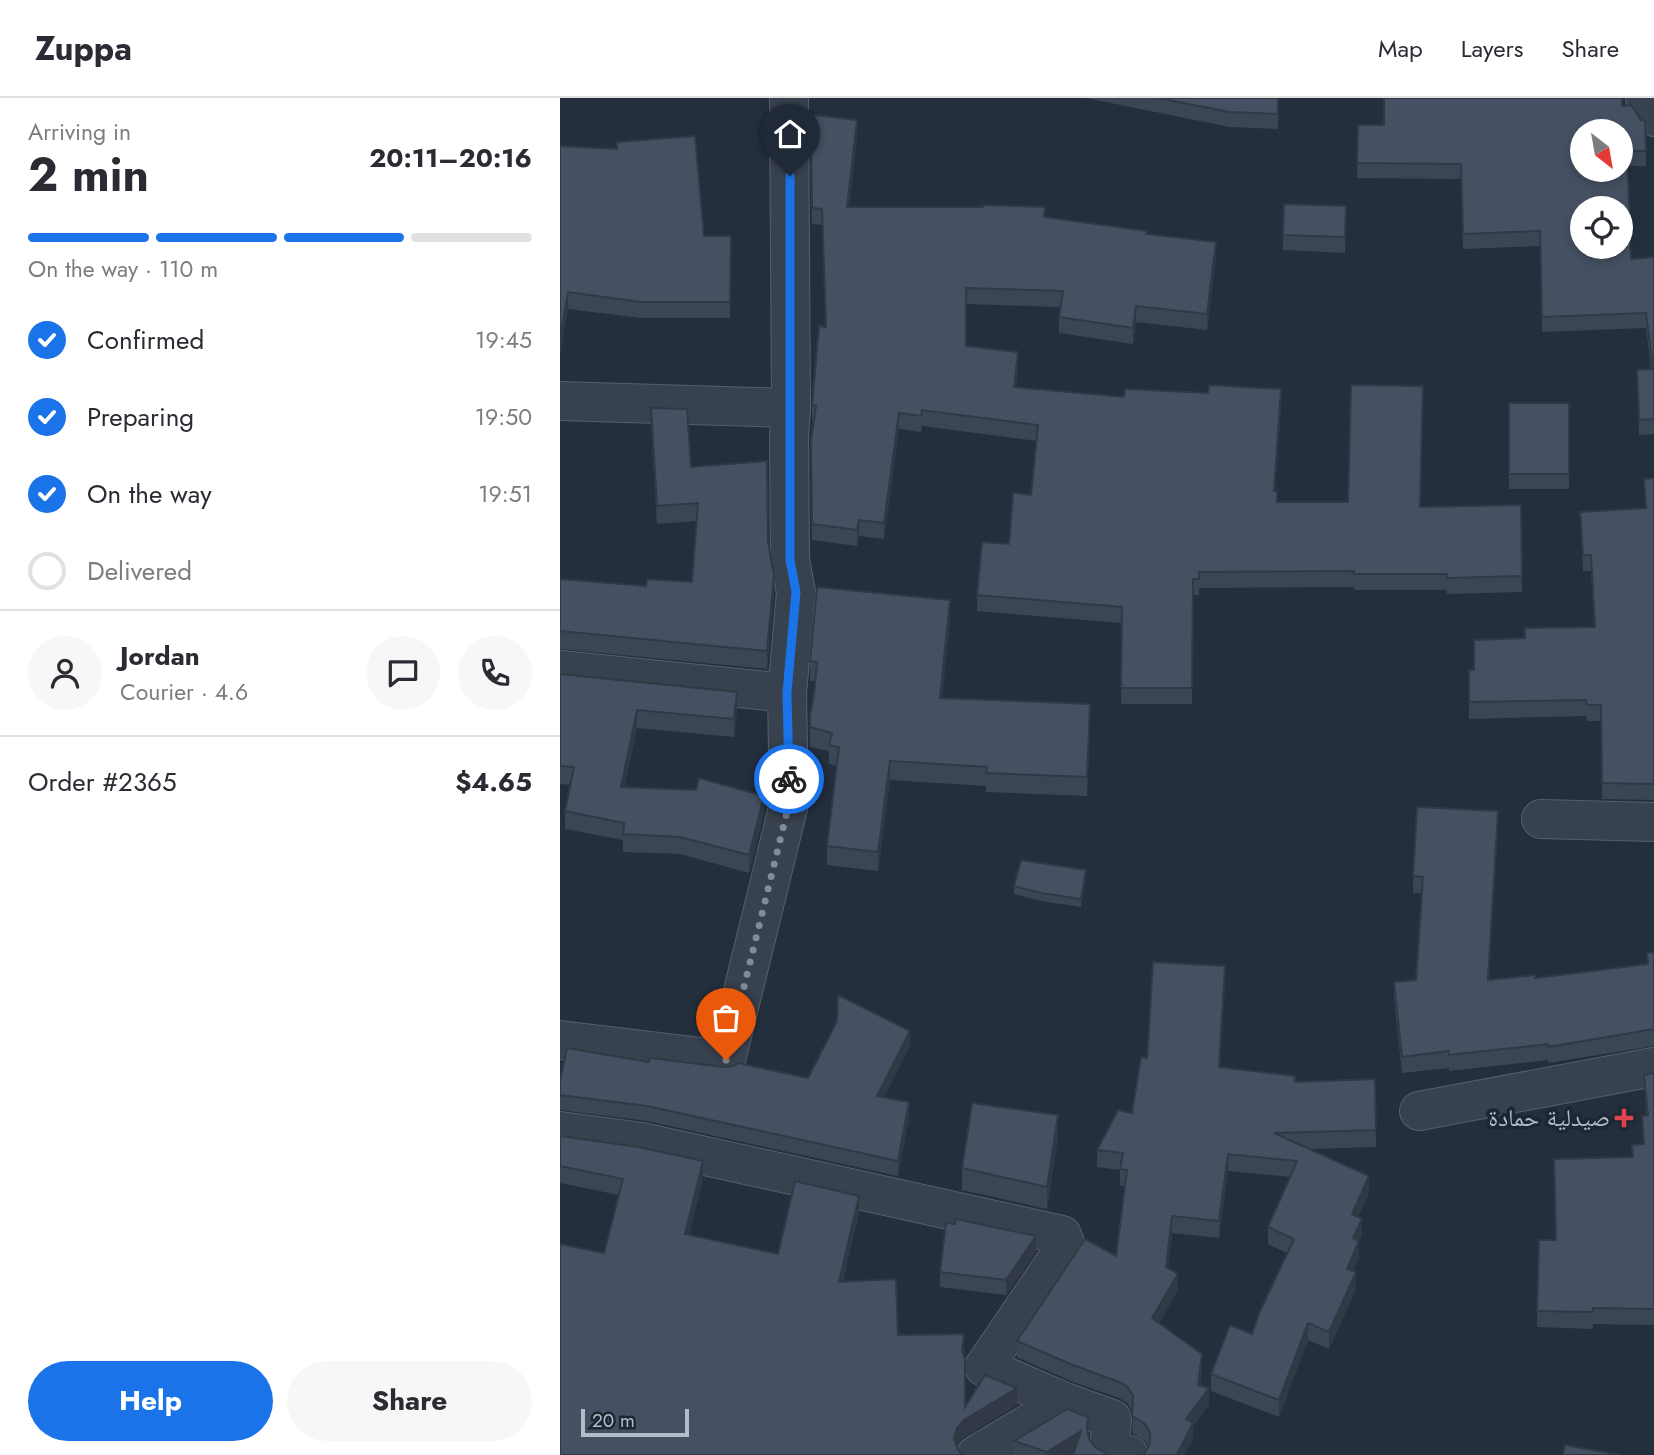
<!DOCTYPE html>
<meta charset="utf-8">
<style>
body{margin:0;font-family:Jost,"Noto Naskh Arabic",sans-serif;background:#f7f7f7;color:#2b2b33;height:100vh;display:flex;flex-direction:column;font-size:26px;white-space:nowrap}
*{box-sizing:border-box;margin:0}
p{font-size:23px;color:#7c7c81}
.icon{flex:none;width:38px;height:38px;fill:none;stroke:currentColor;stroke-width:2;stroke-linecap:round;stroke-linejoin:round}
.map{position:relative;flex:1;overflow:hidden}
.sheet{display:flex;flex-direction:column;background:#fff;width:560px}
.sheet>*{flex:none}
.needle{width:46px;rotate:149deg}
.fabs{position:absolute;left:1010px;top:21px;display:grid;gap:14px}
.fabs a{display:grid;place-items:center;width:63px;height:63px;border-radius:50%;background:#fff;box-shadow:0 4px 10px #0003;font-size:35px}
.scale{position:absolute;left:21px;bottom:18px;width:108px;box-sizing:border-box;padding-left:7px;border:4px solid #b4bcc9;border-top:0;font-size:19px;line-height:24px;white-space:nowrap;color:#b4bcc9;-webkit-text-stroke:5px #1d2633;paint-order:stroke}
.pin{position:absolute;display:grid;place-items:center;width:60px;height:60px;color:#fff;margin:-72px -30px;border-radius:50% 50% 50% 0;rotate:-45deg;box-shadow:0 0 7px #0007}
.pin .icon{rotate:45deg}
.courier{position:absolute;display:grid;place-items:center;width:70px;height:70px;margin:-35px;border:5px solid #1a73e8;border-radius:50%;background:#fff;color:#222;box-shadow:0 2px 9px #0007}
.overview em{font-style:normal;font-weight:700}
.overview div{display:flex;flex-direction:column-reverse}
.overview{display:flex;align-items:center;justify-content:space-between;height:119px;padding:0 28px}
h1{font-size:46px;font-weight:700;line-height:52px}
.bar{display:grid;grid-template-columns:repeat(4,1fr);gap:10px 7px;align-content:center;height:84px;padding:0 28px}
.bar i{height:9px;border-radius:5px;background:#e1e1e2}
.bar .active{background:#1a73e8}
.bar p{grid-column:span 4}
.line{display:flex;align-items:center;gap:18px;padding:0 28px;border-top:2px solid #e1e1e2}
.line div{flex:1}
.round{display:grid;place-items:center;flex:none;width:74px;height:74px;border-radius:37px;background:#f7f7f7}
ol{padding:0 28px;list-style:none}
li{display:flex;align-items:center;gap:21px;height:77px}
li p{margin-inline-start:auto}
li .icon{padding:7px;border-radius:50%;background:#1a73e8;color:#fff;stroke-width:4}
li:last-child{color:#7c7c81}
li i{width:38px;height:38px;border:4px solid #e1e1e2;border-radius:50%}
.primary-button{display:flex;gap:14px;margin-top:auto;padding:14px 28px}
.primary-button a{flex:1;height:80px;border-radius:42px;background:#1a73e8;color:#fff;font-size:28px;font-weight:700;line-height:80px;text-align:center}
.primary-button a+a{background:#f7f7f7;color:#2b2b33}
header{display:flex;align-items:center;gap:42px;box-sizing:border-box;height:98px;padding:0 35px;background:#fff;border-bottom:2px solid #e1e1e2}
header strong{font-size:33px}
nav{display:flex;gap:38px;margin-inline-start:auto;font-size:24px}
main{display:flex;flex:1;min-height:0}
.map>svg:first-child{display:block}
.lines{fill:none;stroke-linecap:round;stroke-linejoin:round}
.minor-casing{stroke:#565f6c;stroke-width:40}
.minor{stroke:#38414e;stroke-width:38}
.wall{fill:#3b4654}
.shaded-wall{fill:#303945}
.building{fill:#455162;stroke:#303945;stroke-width:2;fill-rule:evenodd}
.done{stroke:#828b98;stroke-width:7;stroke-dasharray:0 12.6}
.route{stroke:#1a73e8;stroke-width:9}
.health-dot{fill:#e0444e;stroke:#1d2633;stroke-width:2.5}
.labels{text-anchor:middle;stroke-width:7;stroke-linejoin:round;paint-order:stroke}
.poi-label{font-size:24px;fill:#b4bcc9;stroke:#1d2633;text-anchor:end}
</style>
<header>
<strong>Zuppa</strong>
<nav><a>Map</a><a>Layers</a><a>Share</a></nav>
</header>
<main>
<section class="sheet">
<div class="overview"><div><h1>2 min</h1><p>Arriving in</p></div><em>20:11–20:16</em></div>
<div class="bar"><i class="active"></i><i class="active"></i><i class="active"></i><i></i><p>On the way · 110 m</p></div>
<ol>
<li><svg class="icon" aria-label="check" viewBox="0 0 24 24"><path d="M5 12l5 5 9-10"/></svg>Confirmed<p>19:45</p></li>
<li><svg class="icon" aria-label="check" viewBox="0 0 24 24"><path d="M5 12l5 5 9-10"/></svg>Preparing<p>19:50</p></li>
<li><svg class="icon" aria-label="check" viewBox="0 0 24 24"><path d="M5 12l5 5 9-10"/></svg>On the way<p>19:51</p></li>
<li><i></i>Delivered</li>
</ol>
<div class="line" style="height:126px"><a class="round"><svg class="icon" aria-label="person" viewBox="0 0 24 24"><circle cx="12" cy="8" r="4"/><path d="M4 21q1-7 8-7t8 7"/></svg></a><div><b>Jordan</b><p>Courier · 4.6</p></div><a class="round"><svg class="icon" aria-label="chat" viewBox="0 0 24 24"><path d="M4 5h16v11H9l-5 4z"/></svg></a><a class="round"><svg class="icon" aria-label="phone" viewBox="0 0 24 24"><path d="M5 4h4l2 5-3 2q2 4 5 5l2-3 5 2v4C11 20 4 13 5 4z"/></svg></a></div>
<div class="line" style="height:91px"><div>Order #2365</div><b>$4.65</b></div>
<div class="primary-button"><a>Help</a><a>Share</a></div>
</section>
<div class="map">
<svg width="1094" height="1357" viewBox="0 0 1094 1357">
<rect width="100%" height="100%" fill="#242f3e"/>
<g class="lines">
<!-- minor casing -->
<g class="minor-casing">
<g id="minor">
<polyline points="229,0 231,310"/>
<polyline points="1085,0 1094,19"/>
<polyline points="0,303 231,310 229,339 230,462 236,494 227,595 229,706 166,962 0,942"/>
<polyline points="0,572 227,595"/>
<polyline points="981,721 1094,724"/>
<polyline points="859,1013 1094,969"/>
<polyline points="0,1033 82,1044 502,1137 506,1148 424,1269 505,1304"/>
<polyline points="416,1357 505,1304 552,1321 549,1349 553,1352 569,1357"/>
</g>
</g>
<!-- minor -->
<use href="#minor" class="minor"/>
</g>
<!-- wall -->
<g class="wall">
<polygon points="526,0 719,0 718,31 670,29"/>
<polygon points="1062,8 1085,23 1086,68 1068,68 1071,161 1094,159 1094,336 1079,337 1077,272 1091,271 1086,230 982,234 980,148 903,151 901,81 797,80 798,27 824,27"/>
<polygon points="297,38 289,109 485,119 587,136 656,160 647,232 576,224 573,246 499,235 499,219 500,209 406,206 406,248 458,270 456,289 564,299 721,307 715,393 717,404 861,409 961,407 962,494 887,496 887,492 794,492 794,489 639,490 639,497 633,497 632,606 561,606 562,525 417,513 417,497 449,446 471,397 477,343 362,328 361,334 339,331 324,441 299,438 297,448 252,442 251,342 254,323 252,323 252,307 266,229 262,127 252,126 251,40"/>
<polygon points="0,48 144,138 171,138 170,220 81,220 8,211"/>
<polygon points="786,123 785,155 723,152 723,137"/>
<rect x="949" y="305" width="60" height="86"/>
<polygon points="91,310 131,369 208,444 214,495 207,571 0,551 0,481 86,488 132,484 137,423 97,426 91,328"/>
<polygon points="1094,380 1094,702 1042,701 1041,623 1027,623 1026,618 909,621 909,572 914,572 965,540 1034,529 1031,473 1023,473 1020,414 1085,410 1084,381"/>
<polygon points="390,521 382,600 530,625 527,698 426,694 426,688 330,682 318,773 267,767 267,748 277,668 269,666 269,653 250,649 250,617 254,597 255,583 250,583 250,563"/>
<polygon points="0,576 177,612 174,639 77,630 64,690 204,715 189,775 120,756 63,754 63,742 5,731 5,713 11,687 0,686"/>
<polygon points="938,730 929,882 975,880 1087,866 1087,855 1094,854 1094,948 988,965 988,962 889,973 889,970 842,975 834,900 834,884 856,882 862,795 853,795 853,778"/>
<polygon points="526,780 521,809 481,803 454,796 454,788"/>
<polygon points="665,885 660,969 735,984 815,981 816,1049 749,1051 809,1095 798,1119 802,1137 799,1143 799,1159 793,1173 796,1191 769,1251 748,1242 719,1319 651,1293 651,1276 692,1236 727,1155 708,1146 708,1129 730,1079 668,1073 659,1140 612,1135 608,1170 618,1192 599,1225 642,1273 640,1288 649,1307 633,1328 633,1342 584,1356 589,1349 585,1343 572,1335 573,1314 567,1305 559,1300 513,1284 457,1259 457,1243 556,1158 565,1088 560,1088 560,1072 537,1069 537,1052 572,1015 587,960"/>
<polygon points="350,947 324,999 349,1019 338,1078 87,1023 0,1012 0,983 89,964 248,980"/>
<polygon points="1094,975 1094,1227 1033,1226 1033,1231 977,1229 979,1142 995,1142 1072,1059 1072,1047 1083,1046 1082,1018 1086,1017 1084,977"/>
<polygon points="0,1038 143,1080 129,1137 218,1156 299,1114 283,1183 338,1237 404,1252 405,1309 457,1307 404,1339 397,1347 398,1352 44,1155 59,1097 0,1085"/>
<polygon points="498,1039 487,1111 402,1092 402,1070"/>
<polygon points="476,1154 446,1197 380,1189 380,1174"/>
<polygon points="528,1336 529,1341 536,1350 546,1356 514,1354 509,1357 454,1357 454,1343"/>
</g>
<!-- shaded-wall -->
<g class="shaded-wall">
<polygon points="297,22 297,38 287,125 287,109"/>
<polygon points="656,144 656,160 647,232 647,216"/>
<polygon points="8,194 8,211 0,258 0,241"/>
<polygon points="576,208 576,224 573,246 573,230"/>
<polygon points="458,254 458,270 454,305 454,289"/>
<polygon points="721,291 721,307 714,409 714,393"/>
<polygon points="339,315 339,331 324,441 324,425"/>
<polygon points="299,422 299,438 297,448 297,432"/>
<polygon points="214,477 214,495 207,571 207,553"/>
<polygon points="390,502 390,521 380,620 380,600"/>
<polygon points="177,594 177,612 174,639 174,621"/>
<polygon points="530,606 530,625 527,698 527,679"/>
<polygon points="77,612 77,630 61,707 61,689"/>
<polygon points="330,663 330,682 318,773 318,754"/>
<polygon points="204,698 204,715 189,775 189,757"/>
<polygon points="938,713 938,730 928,898 928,882"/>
<polygon points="526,772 526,780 521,809 521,801"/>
<polygon points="665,868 665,885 659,986 659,969"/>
<polygon points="350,933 350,947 317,1013 317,998"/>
<polygon points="349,1004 349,1019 338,1078 338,1063"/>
<polygon points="498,1017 498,1039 487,1111 487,1089"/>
<polygon points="668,1056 668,1073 659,1140 659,1123"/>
<polygon points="143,1063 143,1080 125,1153 125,1136"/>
<polygon points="809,1078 809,1095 792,1133 792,1116"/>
<polygon points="299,1098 299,1114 279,1200 279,1184"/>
<polygon points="612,1118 612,1135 606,1186 606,1169"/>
<polygon points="802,1121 802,1137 799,1143 799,1159 787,1187 787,1171 793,1140"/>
<polygon points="476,1138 476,1154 446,1197 446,1182"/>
<polygon points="796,1174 796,1191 769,1251 769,1234"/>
<polygon points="618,1176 618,1192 592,1237 592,1220"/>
<polygon points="748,1225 748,1242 719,1319 719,1302"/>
<polygon points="642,1256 642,1273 638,1304 638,1287"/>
<polygon points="457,1290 457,1307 404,1339 397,1347 394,1357 394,1341 397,1330 404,1322"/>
<polygon points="649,1290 649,1307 633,1328 633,1342 625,1357 617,1357 626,1321"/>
<polygon points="521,1333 521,1350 509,1357 487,1357 487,1354"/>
</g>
<!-- building -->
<g class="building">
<polygon points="598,0 718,0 718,16 670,14"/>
<path d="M824,0H1062V8L1071,7L1081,22L1085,23L1086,53H1067L1071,161L1094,159V321L1079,322L1077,272L1093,271L1086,215L982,219L980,133L903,136L901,66L797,65L798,27H824ZM1022,33H1060V72H1022ZM1022,110H1060V149H1022Z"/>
<polygon points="254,17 297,22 287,109 423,109 423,107 485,109 484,119 587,133 586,136 656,144 647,216 576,208 573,230 499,219 503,193 406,190 406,248 458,254 454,289 564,299 565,291 648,295 649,287 721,291 714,393 717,393 717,404 788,404 791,287 863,288 860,409 961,407 962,478 887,480 887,476 794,476 794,473 639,474 639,481 633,481 632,590 561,590 562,509 417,497 422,444 449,446 453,395 471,397 478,327 362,312 361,318 339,315 324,425 299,422 297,432 252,426 251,342 256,308 252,307 253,296 259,228 266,229 262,111 252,110 251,40"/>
<polygon points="135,38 144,138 171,138 170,204 81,204 8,194 0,241 0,48 57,51 57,44"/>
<polygon points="724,106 786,108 785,139 723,137"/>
<rect x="949" y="305" width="60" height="71"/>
<polygon points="91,310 127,311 131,369 207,363 208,444 214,477 207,553 0,533 0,481 86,488 87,481 132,484 138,405 97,408"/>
<polygon points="1094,380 1094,686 1042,685 1041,607 1027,607 1026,602 909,604 909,572 914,572 914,542 965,540 965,530 1035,529 1031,457 1023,457 1020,414 1086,410 1084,381"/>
<polygon points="257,489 390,502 380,600 530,606 527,679 426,675 427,669 330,663 318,754 267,748 279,649 269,647 272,635 250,629 250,617 254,597 257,564 250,563"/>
<polygon points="0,576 177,594 174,621 77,612 61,689 136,692 139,680 204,698 189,757 120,739 63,736 64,725 5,713 14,669 0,668"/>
<polygon points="857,709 938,713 928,882 975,877 975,880 1088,866 1087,855 1094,854 1094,931 988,949 988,946 889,957 889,953 842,959 834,884 856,882 863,779 853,778"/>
<polygon points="461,762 526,772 521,801 481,795 454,788"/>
<polygon points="593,864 665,868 659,969 735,978 735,984 815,981 816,1032 714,1035 809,1078 792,1116 802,1121 793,1140 799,1143 787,1171 796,1174 769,1234 748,1225 719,1302 651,1276 670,1227 692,1236 700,1213 734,1141 708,1129 737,1063 668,1056 659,1123 612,1118 606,1169 618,1176 592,1220 642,1256 638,1287 649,1290 626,1321 633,1325 617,1356 620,1357 582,1357 584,1356 590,1346 590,1335 585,1326 572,1318 573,1298 567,1288 559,1284 513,1267 457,1243 525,1141 556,1158 567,1072 560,1071 563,1055 537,1052 558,1012 572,1015 581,959 587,960"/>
<polygon points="278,897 350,933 317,998 349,1004 338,1063 87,1008 0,997 0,983 7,950 89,964 90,960 163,969 173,968 178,965 248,980 277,923"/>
<polygon points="1094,975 1094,1211 1033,1210 1033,1214 977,1213 979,1142 996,1142 994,1061 1073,1059 1072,1047 1084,1046 1082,1018 1088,1017 1084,977"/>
<polygon points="412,1005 498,1017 487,1089 402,1070"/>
<polygon points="0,1038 78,1049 143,1063 125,1136 218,1156 235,1083 299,1098 279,1184 336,1181 338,1237 404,1236 402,1253 405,1261 405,1309 425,1277 457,1290 404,1322 397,1330 394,1341 398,1352 403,1357 0,1357 0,1146 44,1155 63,1081 0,1068"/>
<polygon points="396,1121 476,1138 446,1182 380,1174 386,1125 395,1126"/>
<polygon points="507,1311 528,1319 527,1331 529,1341 536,1350 550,1357 513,1357 521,1333 487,1354 454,1343"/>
<polygon points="1005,1347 1061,1357 1003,1357"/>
</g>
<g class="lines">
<!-- done -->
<polyline class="done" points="166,962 229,706 229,681"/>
<!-- route -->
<polyline class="route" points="229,681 227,595 236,494 230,462 230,78"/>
</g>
<!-- markers -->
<path class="health-dot" d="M1060.5 1009.5h7v7h7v7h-7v7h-7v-7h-7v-7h7z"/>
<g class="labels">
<!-- poi labels -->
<g class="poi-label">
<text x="1050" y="1028">صيدلية حمادة</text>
</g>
</g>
</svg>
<div class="fabs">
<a><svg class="needle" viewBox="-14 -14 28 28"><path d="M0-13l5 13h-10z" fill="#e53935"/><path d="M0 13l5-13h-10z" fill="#7c7c81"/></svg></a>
<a><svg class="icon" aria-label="locate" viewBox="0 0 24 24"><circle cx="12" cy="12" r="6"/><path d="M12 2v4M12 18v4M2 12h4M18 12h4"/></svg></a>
</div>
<div class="scale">20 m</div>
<div class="pin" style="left:166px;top:962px;background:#ea580c"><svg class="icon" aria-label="bag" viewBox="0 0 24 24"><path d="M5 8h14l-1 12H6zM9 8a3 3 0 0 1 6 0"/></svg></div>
<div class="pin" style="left:230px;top:78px;background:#1f2937"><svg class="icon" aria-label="home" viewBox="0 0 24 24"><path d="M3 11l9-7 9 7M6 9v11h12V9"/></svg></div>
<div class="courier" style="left:229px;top:681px"><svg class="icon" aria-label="bike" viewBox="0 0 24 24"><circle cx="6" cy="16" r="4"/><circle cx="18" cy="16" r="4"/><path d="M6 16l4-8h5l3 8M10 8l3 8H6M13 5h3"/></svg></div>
</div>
</main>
